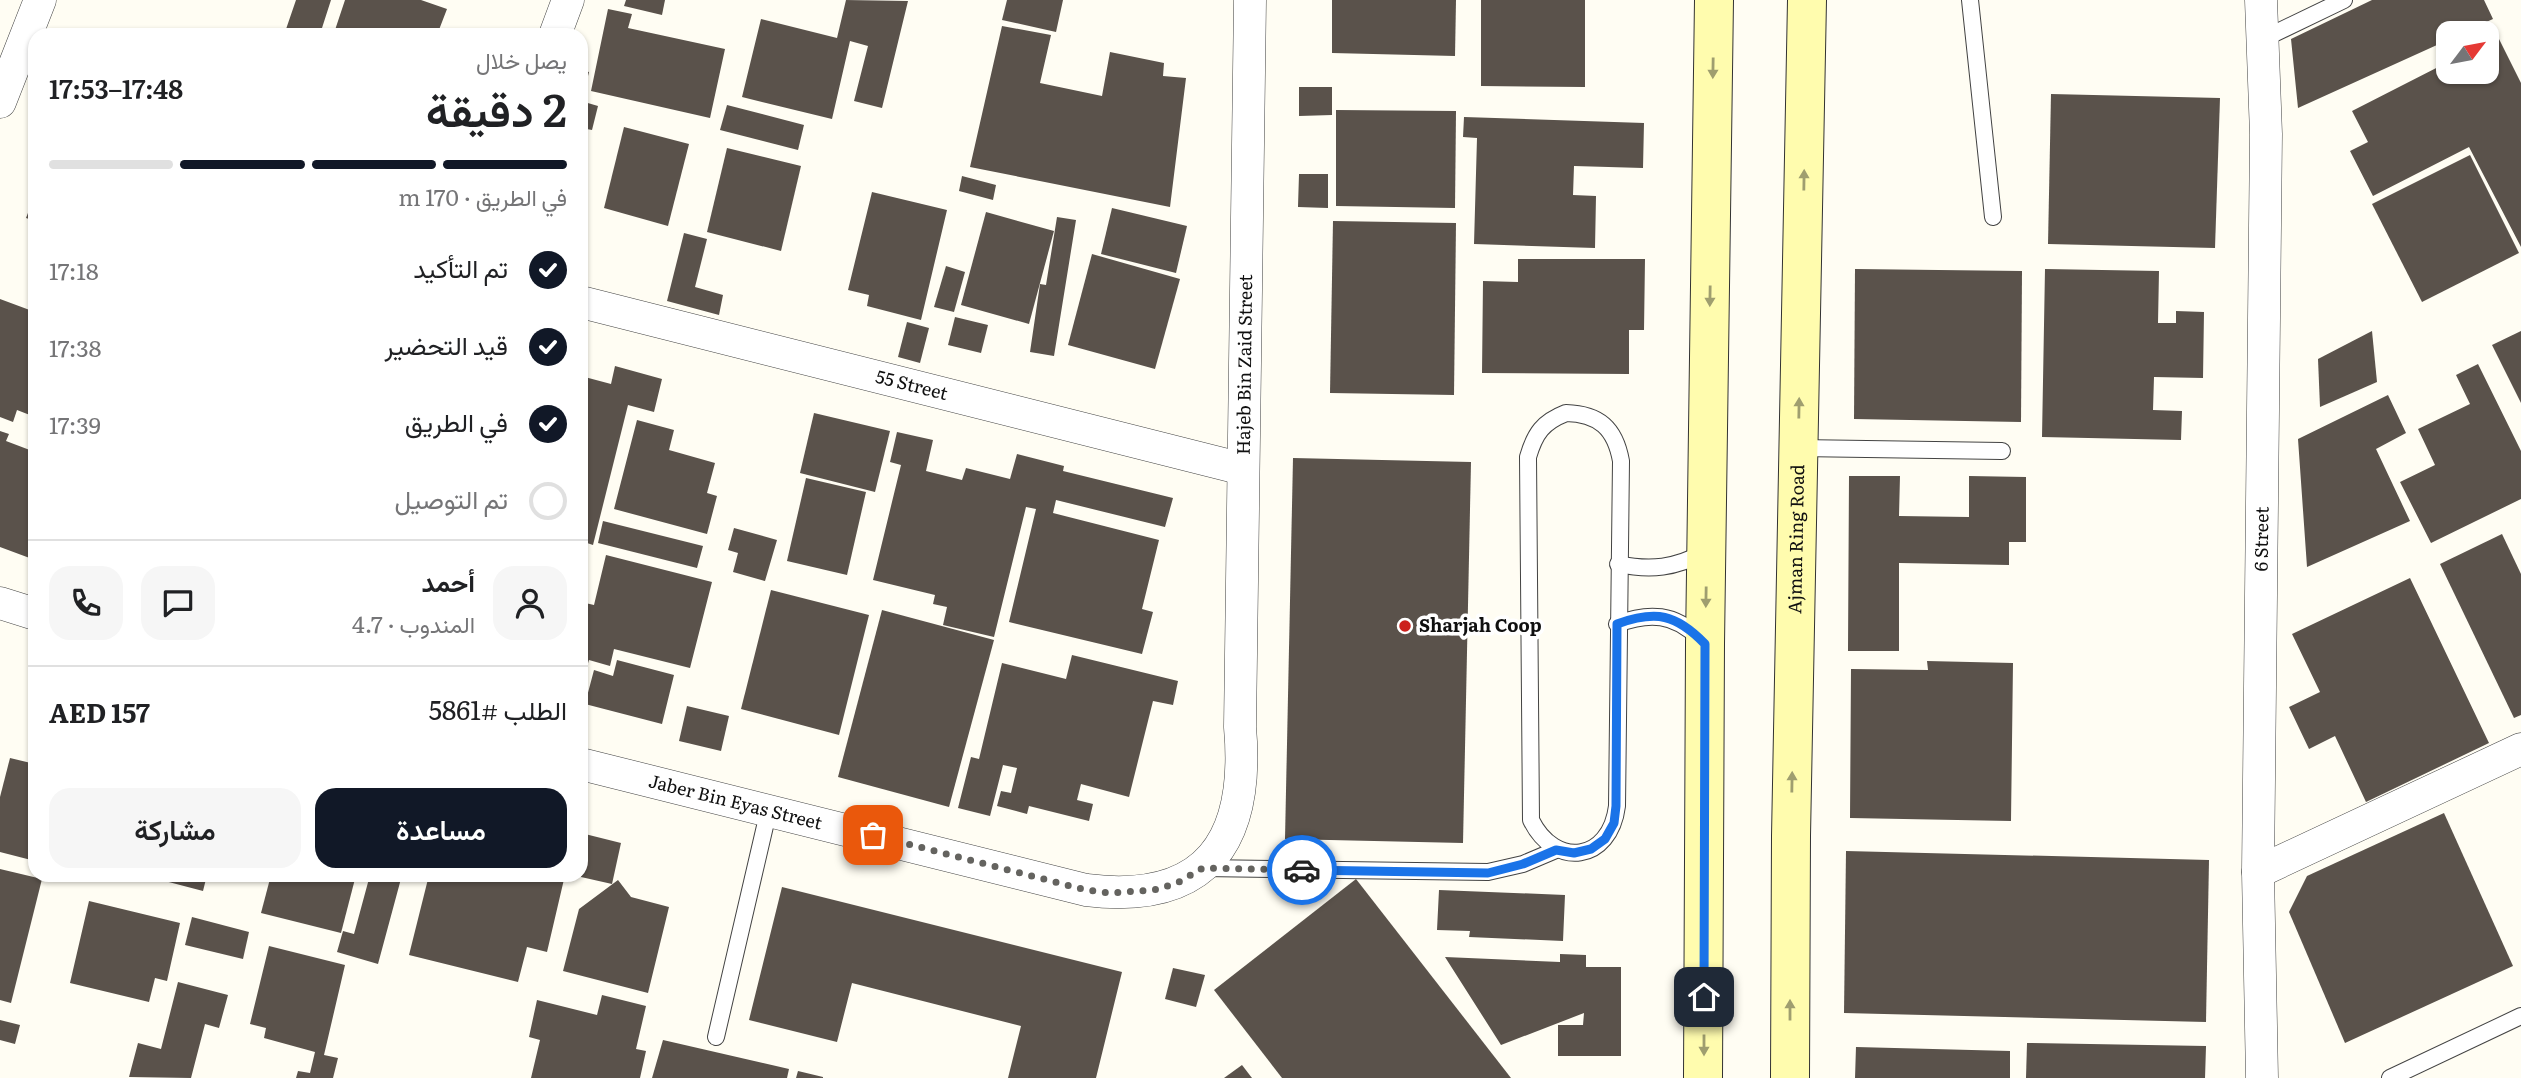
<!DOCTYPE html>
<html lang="ar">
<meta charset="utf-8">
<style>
body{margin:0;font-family:Literata,Vazirmatn,serif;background:#f6f6f6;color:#202124;direction:rtl;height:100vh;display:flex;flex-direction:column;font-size:26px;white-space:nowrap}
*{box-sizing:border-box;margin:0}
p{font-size:23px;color:#757577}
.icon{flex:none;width:38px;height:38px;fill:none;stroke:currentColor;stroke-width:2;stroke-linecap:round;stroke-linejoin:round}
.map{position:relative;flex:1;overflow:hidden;direction:ltr}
.panel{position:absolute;left:28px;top:28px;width:560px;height:854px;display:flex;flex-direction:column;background:#fff;border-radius:21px;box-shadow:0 2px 5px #0004;direction:rtl}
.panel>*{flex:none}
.needle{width:46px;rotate:58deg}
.fabs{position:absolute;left:2436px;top:21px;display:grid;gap:14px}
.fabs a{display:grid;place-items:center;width:63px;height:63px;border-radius:14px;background:#fff;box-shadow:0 2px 5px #0004;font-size:35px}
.pin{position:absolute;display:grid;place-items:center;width:60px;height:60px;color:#fff;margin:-30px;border-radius:14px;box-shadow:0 4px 10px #0006}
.courier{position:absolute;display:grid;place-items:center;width:70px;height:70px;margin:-35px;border:5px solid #1a73e8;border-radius:50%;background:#fff;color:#222;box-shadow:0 2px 9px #0007}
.summary em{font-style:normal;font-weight:600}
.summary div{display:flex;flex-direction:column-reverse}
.summary{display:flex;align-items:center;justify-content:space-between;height:119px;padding:0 21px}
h1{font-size:46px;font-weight:600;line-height:52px}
.bar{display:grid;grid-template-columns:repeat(4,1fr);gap:10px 7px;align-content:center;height:84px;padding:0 21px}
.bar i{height:9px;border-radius:5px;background:#e0e0e0}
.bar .selected{background:#111827}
.bar p{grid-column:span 4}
.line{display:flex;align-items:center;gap:18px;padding:0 21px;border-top:2px solid #e0e0e0}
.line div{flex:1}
.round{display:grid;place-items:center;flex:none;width:74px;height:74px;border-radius:21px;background:#f6f6f6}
ol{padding:0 21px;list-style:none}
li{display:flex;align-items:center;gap:21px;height:77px}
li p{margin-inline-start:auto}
li .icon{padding:7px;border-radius:50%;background:#111827;color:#fff;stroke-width:4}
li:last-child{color:#757577}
li i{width:38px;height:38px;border:4px solid #e0e0e0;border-radius:50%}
.button{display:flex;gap:14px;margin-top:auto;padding:14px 21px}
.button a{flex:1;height:80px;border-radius:21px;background:#111827;color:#fff;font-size:28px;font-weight:600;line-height:80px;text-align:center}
.button a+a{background:#f6f6f6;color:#202124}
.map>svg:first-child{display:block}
.building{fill:#5a524b}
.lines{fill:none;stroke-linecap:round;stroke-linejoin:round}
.lane-casing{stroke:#434343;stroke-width:18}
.street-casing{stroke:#434343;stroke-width:33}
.secondary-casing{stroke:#323232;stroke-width:40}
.lane{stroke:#fff;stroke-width:16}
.street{stroke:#fff;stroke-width:32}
.secondary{stroke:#fffcae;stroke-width:38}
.oneway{fill:#9f9e6f}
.done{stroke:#64635f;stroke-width:7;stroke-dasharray:0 12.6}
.route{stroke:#1a73e8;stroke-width:9}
.poi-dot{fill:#cc201c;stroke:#fff;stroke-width:2.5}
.labels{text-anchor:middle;stroke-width:7;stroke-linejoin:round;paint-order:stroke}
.street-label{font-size:18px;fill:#101010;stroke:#fff}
.poi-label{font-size:18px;font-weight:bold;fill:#101010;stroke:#fff;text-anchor:start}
</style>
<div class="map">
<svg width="2521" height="1078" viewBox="0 0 2521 1078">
<rect width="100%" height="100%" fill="#fffdf3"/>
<!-- building -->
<g class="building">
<polygon points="296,0 331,0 322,28 334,33 345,0 421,0 447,9 437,35 284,35"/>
<polygon points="626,0 665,0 662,15 624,6"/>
<polygon points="846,0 908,1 882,108 854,101 868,46 850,41 832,119 742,97 761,19 837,38"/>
<polygon points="1007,0 1063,0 1056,32 1002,20"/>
<polygon points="1332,0 1456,0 1455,56 1332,53"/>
<polygon points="1481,0 1585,0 1585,87 1481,86"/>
<polygon points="2372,0 2484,0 2493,19 2462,33 2448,33 2448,40 2298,108 2291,39"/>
<polygon points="608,9 632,14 628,28 725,49 710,118 591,91"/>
<polygon points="1002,26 1051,35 1040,83 1102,96 1110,52 1164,63 1163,76 1186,78 1170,207 970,167"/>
<polygon points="2498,37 2521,83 2521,247 2469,147 2373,196 2350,151 2368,142 2352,111 2448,62 2448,72 2487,72 2487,43"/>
<polygon points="581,70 589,72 582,99 581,99"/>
<polygon points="1299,87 1332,87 1332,115 1299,116"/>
<polygon points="2051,94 2220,98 2215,248 2048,244"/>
<polygon points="581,101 598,106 592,130 581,128"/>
<polygon points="727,105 804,125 798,150 720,130"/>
<polygon points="1336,110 1456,111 1455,208 1336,206"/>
<polygon points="1464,117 1644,123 1643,168 1574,166 1573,195 1596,196 1595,248 1474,244 1477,138 1463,137"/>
<polygon points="624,127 689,144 668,226 604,208"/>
<polygon points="727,148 801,166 781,251 707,232"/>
<polygon points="2470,155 2519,253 2422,302 2372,204"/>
<polygon points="1299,174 1328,174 1328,208 1298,207"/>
<polygon points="962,176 996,185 993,200 959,191"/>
<polygon points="872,192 947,210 921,320 867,306 869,295 848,290"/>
<polygon points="35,195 35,221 26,218"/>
<polygon points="1112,208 1187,226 1176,273 1101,254"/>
<polygon points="986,212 1054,231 1029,324 961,305"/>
<polygon points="1057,217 1076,220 1054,356 1030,352 1040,284 1046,285"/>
<polygon points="1333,221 1456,223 1454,395 1330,393"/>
<polygon points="684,233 707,239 695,287 723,295 719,315 667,301"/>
<polygon points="1092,254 1180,279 1155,369 1068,345"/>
<polygon points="1518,259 1645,259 1644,330 1629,330 1629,374 1482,373 1483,281 1518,282"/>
<polygon points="946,266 965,272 954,312 934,307"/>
<polygon points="1855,269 2022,271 2021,422 1854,419"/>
<polygon points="2045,269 2159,271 2158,323 2176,323 2176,311 2204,312 2203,378 2154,377 2153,410 2182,411 2181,440 2042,437"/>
<polygon points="0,299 35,312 35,417 17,410 13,422 0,417"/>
<polygon points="955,317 988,325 981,353 948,345"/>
<polygon points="907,322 929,328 920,363 898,357"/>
<polygon points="2372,331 2377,382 2320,407 2318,359"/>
<polygon points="2521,331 2521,403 2492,345"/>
<polygon points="2478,364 2521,451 2521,499 2431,543 2400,482 2435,465 2418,429 2470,404 2456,375"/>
<polygon points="615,366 662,379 654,412 628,405 593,545 581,541 581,376 611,384"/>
<polygon points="2388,395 2406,433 2376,449 2410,521 2307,567 2298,439"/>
<polygon points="814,413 890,431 875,492 800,473"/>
<polygon points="637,420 674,430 669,450 715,463 707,493 717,496 707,534 614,509"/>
<polygon points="0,431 9,434 6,441 35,452 35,560 0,547"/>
<polygon points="897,432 933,440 926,471 962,480 966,468 1010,479 1017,454 1064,466 1063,471 1173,498 1165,527 1056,500 1053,513 1159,540 1142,609 1153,612 1142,654 1009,622 1036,509 1026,507 994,637 943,625 947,607 933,604 935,595 873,580 901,465 890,462"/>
<polygon points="1293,458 1471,462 1463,843 1285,839"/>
<polygon points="1849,476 1900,476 1899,516 1969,517 1969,476 2026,477 2026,542 2009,542 2009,565 1899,563 1899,651 1848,651"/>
<polygon points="806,478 866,492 847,575 787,561"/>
<polygon points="603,521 703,546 697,568 598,543"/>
<polygon points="734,528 777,540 765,581 733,572 738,553 728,550"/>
<polygon points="2502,534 2521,574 2521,715 2514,718 2440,564"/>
<polygon points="606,555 712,582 690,668 614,649 610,666 589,660 581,686 581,602 594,605"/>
<polygon points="2410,578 2489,743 2366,802 2335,736 2309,749 2289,707 2320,692 2292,634"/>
<polygon points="771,590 869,615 839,735 741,709"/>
<polygon points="882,610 994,640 949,807 838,777"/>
<polygon points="1072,655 1178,681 1173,705 1153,701 1129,797 1081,784 1077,800 1093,804 1089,821 1029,806 1027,814 997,806 1001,791 1011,793 1017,768 1003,765 990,816 958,808 971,757 979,759 1002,663 1066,679"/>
<polygon points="617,660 674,675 662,724 585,704 594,670 613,676"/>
<polygon points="1927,661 2013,663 2011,821 1850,818 1851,669 1928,670"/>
<polygon points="687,706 729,716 721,751 679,741"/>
<polygon points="10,758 35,764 35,861 0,852 0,797"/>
<polygon points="2444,813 2513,966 2345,1043 2289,912 2307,876"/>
<polygon points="581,833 621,843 612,884 581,877"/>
<polygon points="1846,851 2209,860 2206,1022 1844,1013"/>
<polygon points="0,869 42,879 11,1003 0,1000"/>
<polygon points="142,875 207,875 203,891"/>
<polygon points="271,875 356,875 341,933 261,913"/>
<polygon points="370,875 402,875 378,964 337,952 343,931 354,934"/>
<polygon points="429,875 565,875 547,952 527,947 518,982 409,955"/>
<polygon points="1356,879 1511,1078 1282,1078 1214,990"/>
<polygon points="618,880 631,897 669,907 648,993 563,971 579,909"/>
<polygon points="782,887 1122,972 1096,1078 1008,1078 1021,1026 852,983 837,1042 749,1020"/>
<polygon points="1439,890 1565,895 1563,941 1469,937 1470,931 1437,930"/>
<polygon points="89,901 180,923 167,981 155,978 149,1002 70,983"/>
<polygon points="192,917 249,932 243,959 185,945"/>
<polygon points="269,946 345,965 324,1055 338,1058 333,1078 296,1078 298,1071 310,1073 315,1052 264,1038 266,1028 250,1024"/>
<polygon points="1560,954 1586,955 1586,967 1621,967 1621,1056 1558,1056 1558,1025 1583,1025 1584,1013 1501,1045 1445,957 1560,962"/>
<polygon points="1173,968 1205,975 1196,1007 1165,999"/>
<polygon points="178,982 228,995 219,1028 205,1024 191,1078 129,1077 138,1043 161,1049"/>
<polygon points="602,995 646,1006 636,1049 646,1051 640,1078 531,1078 540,1040 529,1037 537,1000 597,1015"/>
<polygon points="0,1020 20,1025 15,1044 0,1040"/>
<polygon points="663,1040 789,1069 787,1078 652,1078"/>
<polygon points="2027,1043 2206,1046 2205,1078 2026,1078"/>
<polygon points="1856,1047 2010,1051 2010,1078 1855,1078"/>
<polygon points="1242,1065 1252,1078 1224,1078"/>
<polygon points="798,1071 823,1077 823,1078 796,1078"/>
</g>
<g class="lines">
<!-- lane casing -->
<g class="lane-casing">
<g id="lane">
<polyline points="1970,0 1993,217"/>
<polyline points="2263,39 2344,0"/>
<path d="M1566,413C1599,414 1615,428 1621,461L1617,806C1610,862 1555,869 1531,820L1528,457C1535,433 1543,422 1566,413Z"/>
<polyline points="1799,448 2002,451"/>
<path d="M1618,564C1651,571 1675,568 1705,552"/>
<path d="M1617,624C1649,612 1675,613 1700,639"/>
<polyline points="1203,868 1488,872 1523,864 1556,850"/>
<polyline points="716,1037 769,809"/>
<polyline points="2390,1078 2521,1016"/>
</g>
</g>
<!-- street casing -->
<g class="street-casing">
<g id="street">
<polyline points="2261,0 2266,134 2258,872 2262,1078"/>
<polyline points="555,35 568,0"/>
<polyline points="0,102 40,0"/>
<path id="s1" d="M581,302L1243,469"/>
<polyline points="0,603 35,614"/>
<path id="s2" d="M581,764L1086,890C1208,905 1250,840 1240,727L1250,0"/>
<polyline points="2258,872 2521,749"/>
</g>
</g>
<!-- secondary casing -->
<g class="secondary-casing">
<g id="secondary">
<polyline points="1703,1078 1705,644 1714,0"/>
<path id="s3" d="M1790,1078L1791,836L1807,0"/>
</g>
</g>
<!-- lane -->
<use href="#lane" class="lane"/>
<!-- street -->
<use href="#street" class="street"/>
<!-- secondary -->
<use href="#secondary" class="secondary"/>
</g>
<!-- one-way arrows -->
<defs><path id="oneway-solid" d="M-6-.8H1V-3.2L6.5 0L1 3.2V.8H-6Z" transform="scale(1.75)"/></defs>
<g class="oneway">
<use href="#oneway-solid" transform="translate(1713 68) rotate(91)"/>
<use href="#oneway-solid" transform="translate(1804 180) rotate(-89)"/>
<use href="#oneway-solid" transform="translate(1710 296) rotate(91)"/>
<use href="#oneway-solid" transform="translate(1799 408) rotate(-89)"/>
<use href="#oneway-solid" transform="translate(1706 597) rotate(91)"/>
<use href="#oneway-solid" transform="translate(1792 782) rotate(-89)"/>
<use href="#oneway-solid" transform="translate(1790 1010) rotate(-90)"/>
<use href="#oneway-solid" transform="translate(1704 1045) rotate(90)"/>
</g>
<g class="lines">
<!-- done -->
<polyline class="done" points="873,835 1086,890 1110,893 1154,890 1177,883 1203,868 1302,870"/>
<!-- route -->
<path class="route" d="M1302,870L1488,873L1523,864L1556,850L1574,853L1591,849L1605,839L1614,823L1616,806L1617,624C1656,610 1676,614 1705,644L1704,997"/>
</g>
<!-- markers -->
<circle class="poi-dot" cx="1405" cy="626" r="7"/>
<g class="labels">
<!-- street labels -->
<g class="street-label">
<text dy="6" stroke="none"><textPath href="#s2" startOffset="1155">Hajeb Bin Zaid Street</textPath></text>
<text dy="6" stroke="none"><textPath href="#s1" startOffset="341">55 Street</textPath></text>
<text dy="6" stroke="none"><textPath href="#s3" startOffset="539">Ajman Ring Road</textPath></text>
<text transform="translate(2262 539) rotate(-89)" y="6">6 Street</text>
<text dy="6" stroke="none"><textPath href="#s2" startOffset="159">Jaber Bin Eyas Street</textPath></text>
</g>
<!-- poi labels -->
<g class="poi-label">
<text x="1419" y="632">Sharjah Coop</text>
</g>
</g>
</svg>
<div class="fabs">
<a><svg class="needle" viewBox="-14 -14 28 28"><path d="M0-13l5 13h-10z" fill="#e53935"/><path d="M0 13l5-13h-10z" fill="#757577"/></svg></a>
</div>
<div class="pin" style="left:873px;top:835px;background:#ea580c"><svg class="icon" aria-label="bag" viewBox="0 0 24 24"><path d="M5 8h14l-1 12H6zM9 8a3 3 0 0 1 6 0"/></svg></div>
<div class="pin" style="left:1704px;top:997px;background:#1f2937"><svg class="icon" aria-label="home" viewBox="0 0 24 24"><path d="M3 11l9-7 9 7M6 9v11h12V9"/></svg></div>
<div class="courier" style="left:1302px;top:870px"><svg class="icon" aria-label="car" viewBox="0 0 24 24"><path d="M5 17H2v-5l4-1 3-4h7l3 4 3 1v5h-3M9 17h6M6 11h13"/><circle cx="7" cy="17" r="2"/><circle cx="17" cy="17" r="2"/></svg></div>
<section class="panel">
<div class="summary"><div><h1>2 دقيقة</h1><p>يصل خلال</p></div><em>17:48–17:53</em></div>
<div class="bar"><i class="selected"></i><i class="selected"></i><i class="selected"></i><i></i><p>في الطريق · 170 m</p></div>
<ol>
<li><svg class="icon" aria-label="check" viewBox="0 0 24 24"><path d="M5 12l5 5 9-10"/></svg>تم التأكيد<p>17:18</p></li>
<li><svg class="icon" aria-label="check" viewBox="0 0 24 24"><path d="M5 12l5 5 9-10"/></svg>قيد التحضير<p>17:38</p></li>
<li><svg class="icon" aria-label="check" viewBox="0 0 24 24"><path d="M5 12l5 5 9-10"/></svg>في الطريق<p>17:39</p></li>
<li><i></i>تم التوصيل</li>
</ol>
<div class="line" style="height:126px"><a class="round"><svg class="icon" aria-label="person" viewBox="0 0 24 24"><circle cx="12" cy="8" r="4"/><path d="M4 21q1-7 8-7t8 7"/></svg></a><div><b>أحمد</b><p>المندوب · 4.7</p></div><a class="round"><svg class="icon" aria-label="chat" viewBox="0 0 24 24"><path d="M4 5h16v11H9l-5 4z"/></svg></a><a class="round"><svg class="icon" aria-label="phone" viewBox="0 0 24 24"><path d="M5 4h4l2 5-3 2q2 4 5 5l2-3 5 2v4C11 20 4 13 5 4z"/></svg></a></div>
<div class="line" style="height:91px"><div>الطلب #5861</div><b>AED 157</b></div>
<div class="button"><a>مساعدة</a><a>مشاركة</a></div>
</section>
</div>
